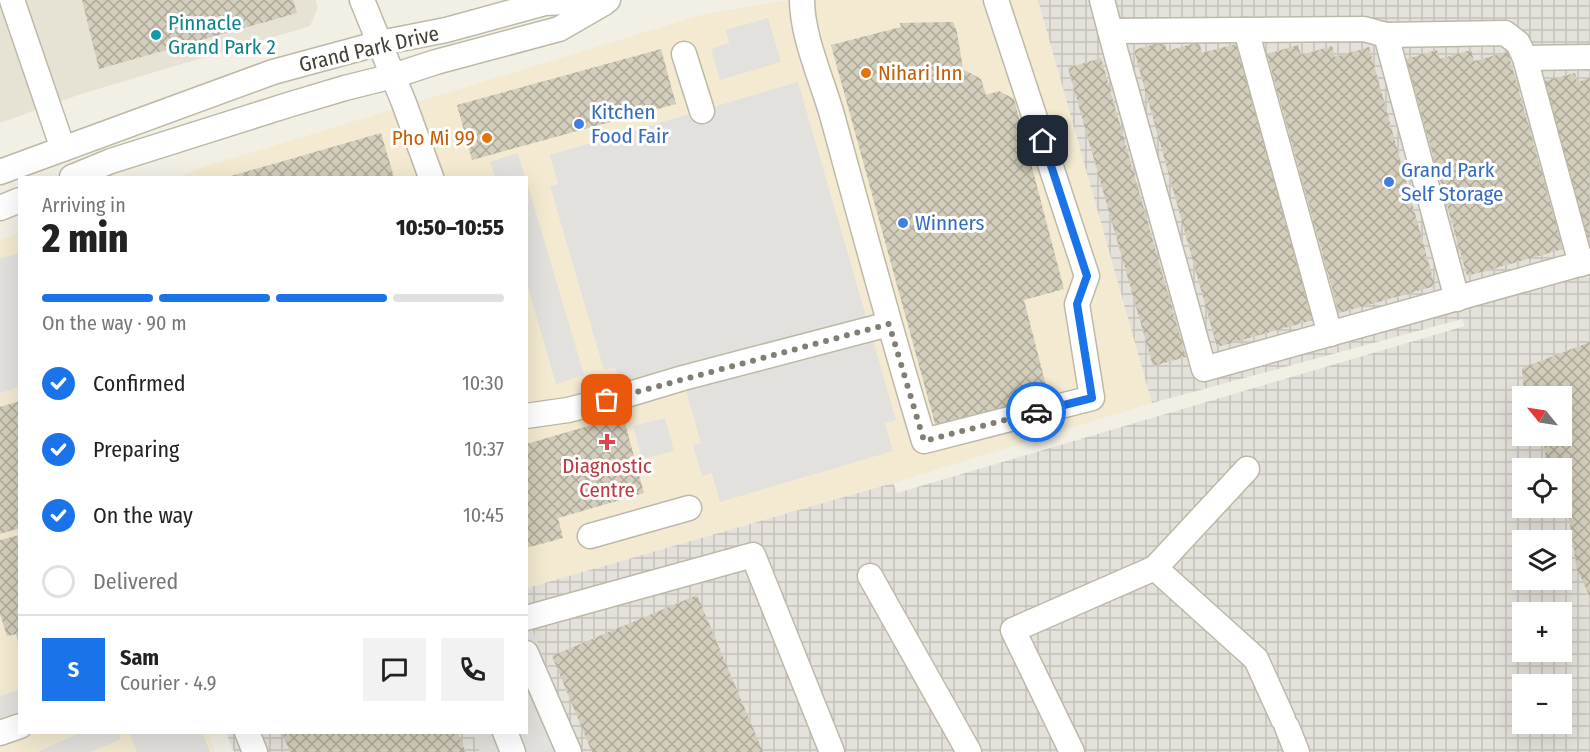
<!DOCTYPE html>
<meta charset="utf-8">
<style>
body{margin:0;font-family:"Fira Sans Condensed",sans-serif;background:#f2f2f2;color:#222;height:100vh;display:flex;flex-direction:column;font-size:22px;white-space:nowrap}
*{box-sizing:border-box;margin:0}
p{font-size:20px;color:#767676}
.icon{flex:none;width:33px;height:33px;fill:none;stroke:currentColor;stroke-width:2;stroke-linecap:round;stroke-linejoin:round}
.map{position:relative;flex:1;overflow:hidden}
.details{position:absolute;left:18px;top:176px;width:510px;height:558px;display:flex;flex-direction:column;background:#fff;border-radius:0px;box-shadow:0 6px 24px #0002}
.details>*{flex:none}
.needle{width:39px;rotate:300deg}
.buttons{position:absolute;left:1512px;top:386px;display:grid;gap:12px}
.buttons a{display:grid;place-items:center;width:60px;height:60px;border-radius:0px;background:#fff;box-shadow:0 6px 24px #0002;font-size:30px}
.pin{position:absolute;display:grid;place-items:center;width:51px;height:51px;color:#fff;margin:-26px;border-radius:12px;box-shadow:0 3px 9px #0006}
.courier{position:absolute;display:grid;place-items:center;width:60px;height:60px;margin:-30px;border:4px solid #1a73e8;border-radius:50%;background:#fff;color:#222;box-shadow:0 2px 8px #0007}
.summary em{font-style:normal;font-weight:800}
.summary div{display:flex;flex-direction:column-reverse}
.summary{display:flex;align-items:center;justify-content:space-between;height:102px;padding:0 24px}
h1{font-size:39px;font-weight:800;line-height:45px}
.bar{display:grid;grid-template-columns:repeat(4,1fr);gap:9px 6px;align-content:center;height:72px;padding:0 24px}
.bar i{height:8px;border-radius:4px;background:#e0e0e0}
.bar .active{background:#1a73e8}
.bar p{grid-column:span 4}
.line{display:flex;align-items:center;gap:15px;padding:0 24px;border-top:2px solid #e0e0e0}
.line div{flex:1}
.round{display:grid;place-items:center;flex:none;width:63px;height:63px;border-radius:0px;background:#f2f2f2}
ol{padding:0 24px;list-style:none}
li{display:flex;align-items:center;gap:18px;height:66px}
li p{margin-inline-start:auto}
li .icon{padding:6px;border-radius:50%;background:#1a73e8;color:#fff;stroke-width:4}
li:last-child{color:#767676}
li i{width:33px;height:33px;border:3px solid #e0e0e0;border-radius:50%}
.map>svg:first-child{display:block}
.residential{fill:#e6e2d4}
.commercial{fill:#f3ead1}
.industrial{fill:url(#industrial-grid);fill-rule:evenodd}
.parking{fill:#e3e1dd}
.building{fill:url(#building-cross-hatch)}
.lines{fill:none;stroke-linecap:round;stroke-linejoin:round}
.minor-casing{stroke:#bdb9a8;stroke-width:27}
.minor{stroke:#fff;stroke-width:24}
.done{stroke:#817e73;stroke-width:6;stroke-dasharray:0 10.8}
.route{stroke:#1a73e8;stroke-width:8}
.culture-dot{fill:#0f9aa8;stroke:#fff;stroke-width:2}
.food-dot{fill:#e8710a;stroke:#fff;stroke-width:2}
.shop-dot{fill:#3f7fe0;stroke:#fff;stroke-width:2}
.health-dot{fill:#e0444e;stroke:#fff;stroke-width:2}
.labels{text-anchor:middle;stroke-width:6;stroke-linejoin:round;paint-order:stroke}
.culture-label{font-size:21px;fill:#0d838f;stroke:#fff;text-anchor:start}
.street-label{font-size:21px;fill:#444035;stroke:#fff}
.food-label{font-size:21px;fill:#c56008;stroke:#fff;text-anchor:start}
.shop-label{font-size:21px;fill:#366cbe;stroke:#fff;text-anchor:start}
.health-label{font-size:21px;fill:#be3a42;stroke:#fff}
</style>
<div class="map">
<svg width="1590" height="752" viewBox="0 0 1590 752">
<defs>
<pattern id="industrial-grid" width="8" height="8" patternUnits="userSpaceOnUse" patternTransform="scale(1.5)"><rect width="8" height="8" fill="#e4e1da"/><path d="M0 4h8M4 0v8" fill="none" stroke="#c5c2bc"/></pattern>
<pattern id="building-cross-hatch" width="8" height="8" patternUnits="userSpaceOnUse" patternTransform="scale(1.5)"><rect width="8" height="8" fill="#d3cdbb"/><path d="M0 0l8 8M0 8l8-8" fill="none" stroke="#ada899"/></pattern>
</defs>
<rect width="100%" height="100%" fill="#f2f0e5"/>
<!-- residential -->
<polygon class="residential" points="0,0 315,0 318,7 310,26 81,94 0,123"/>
<!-- commercial -->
<g class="commercial">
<polygon points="854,0 1038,0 1152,403 893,483 527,588 526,177 178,177 207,166 701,15 778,1"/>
<polygon points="19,233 20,732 208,732 215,752 0,752 0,240"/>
</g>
<!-- industrial -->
<path class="industrial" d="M1038,0H1590V752H234L226,732H526L527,588L893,483L897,493L1465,326L1462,319L1152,403ZM1522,396H1562V435H1522ZM1522,468H1562V507H1522ZM1522,540H1562V579H1522ZM1522,612H1562V651H1522ZM1522,684H1562V723H1522Z"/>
<!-- parking -->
<g class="parking">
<polygon points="768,18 781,62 720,80 711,49 729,43 726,30"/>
<polygon points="798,82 896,420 885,423 893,451 720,502 712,473 702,476 693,445 701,443 683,379 623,396 615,367 604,370 550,186 558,184 550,155"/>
<polygon points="518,153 525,177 495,177 490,162"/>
<polygon points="527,182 584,375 556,384 527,284"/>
<polygon points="19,253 19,387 0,393 0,259"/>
<polygon points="665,418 674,451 642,459 633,426"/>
<polygon points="531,626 580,752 480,752 472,732 526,732 526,628"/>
<polygon points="19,690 19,712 0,718 0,696"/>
<polygon points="82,732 119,732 121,739 91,752 37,752"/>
<polygon points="129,732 202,732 210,752 137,752"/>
</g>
<!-- building -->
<g class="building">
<polygon points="82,0 293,0 297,13 99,69"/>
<polygon points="953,22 957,32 963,69 981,79 986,95 999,91 1014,99 1064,289 1024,300 1050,401 937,431 831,45 901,27 900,23"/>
<polygon points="1164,41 1167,51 1199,42 1202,53 1236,44 1313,320 1217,347 1134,50"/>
<polygon points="1298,45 1301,55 1332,46 1335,57 1369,47 1435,286 1339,313 1267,54"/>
<polygon points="661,49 676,104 472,160 457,105"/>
<polygon points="1437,50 1440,59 1471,50 1474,61 1508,52 1563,249 1467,276 1406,59"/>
<polygon points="1101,58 1186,357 1153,366 1068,68"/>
<polygon points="1575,73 1577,82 1590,78 1589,244 1544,81"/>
<polygon points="381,133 394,177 231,177 231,176"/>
<polygon points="1590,342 1590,597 1577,569 1565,494 1562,494 1562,468 1547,468 1543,435 1562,435 1562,396 1524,396 1522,368"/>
<polygon points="20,401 20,528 0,534 0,407"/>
<polygon points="623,416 644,493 558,518 563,538 526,548 526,444"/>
<polygon points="20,535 20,645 19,645 16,634 7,636 0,614 0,540"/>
<polygon points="697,595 763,752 592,752 552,656"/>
<polygon points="289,732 457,732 466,752 290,752 283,735"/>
</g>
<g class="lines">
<!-- minor casing -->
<g class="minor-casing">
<g id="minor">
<polyline points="12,0 63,149"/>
<polyline points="362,0 404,103 431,177"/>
<path d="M802,0C802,36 822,80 832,115C862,224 891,333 924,441L1092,398L1077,304L1087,276L996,0"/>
<polyline points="1102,0 1116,53 1204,369 1590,261"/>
<polyline points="1246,30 1330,334"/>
<polyline points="1110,31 1364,29 1386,35 1505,33 1518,43 1525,58 1581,264"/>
<polyline points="1386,35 1457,299"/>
<polyline points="684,54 702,111"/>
<polyline points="1525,58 1590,57"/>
<polyline points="0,172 273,72 380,43 446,30 545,3 608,0"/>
<polyline points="72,177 111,161 288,105 345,88 393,76 436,62 559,29 604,3"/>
<polyline points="0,208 20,200"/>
<polyline points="526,416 568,410 623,396 683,378 889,324"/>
<polyline points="590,536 689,508"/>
<polyline points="1155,568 1247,469"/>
<polyline points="870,576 969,752"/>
<polyline points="526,618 753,555 832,752"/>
<polyline points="526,653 569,752"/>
<polyline points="1287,727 1297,752"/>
<polyline points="247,732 255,752"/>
<polyline points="505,732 513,752"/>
<polyline points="0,733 20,726"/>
<polyline points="1072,752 1013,630 1155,568 1256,659 1283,719"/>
</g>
</g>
<!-- minor -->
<use href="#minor" class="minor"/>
</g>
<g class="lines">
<!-- done -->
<polyline class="done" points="607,400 889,324 924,441 1036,412"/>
<!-- route -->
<polyline class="route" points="1036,412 1092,398 1077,304 1087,276 1043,141"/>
</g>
<!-- markers -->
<circle class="culture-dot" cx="156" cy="35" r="6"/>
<g class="food-dot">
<circle cx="866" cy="73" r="6"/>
<circle cx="487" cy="138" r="6"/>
</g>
<g class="shop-dot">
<circle cx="579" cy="124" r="6"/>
<circle cx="1389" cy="182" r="6"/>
<circle cx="903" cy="223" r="6"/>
</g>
<path class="health-dot" d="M604 433h6v6h6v6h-6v6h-6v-6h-6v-6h6z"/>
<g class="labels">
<!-- culture labels -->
<g class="culture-label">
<text x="168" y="30">Pinnacle<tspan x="168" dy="24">Grand Park 2</tspan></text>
</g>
<!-- street labels -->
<g class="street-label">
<text transform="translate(369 49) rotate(-13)" y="7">Grand Park Drive</text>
</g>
<!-- food labels -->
<g class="food-label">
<text x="878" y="80">Nihari Inn</text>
<text x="475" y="145" text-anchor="end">Pho Mi 99</text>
</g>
<!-- shop labels -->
<g class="shop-label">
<text x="591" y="119">Kitchen<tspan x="591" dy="24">Food Fair</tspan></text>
<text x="1401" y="177">Grand Park<tspan x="1401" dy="24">Self Storage</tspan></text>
<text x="915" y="230">Winners</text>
</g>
<!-- health labels -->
<g class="health-label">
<text x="607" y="473">Diagnostic<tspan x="607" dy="24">Centre</tspan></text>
</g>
</g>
</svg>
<div class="buttons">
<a><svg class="needle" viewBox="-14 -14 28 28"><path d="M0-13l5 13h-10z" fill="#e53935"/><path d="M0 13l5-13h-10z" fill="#767676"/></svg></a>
<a><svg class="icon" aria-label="locate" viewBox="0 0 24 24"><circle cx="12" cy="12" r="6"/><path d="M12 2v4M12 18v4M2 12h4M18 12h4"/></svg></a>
<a><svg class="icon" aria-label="layers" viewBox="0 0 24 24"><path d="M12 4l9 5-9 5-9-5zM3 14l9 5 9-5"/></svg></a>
<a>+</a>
<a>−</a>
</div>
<div class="pin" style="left:607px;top:400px;background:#ea580c"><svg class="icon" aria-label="bag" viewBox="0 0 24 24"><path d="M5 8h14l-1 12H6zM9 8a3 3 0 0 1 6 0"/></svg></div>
<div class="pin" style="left:1043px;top:141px;background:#1f2937"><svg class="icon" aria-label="home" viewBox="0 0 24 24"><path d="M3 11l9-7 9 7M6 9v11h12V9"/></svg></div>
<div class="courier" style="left:1036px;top:412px"><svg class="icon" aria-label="car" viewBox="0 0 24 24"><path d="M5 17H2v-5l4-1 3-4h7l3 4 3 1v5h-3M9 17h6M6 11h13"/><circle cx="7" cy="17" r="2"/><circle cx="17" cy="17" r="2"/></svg></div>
<section class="details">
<div class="summary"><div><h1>2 min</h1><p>Arriving in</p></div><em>10:50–10:55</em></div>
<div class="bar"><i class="active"></i><i class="active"></i><i class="active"></i><i></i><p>On the way · 90 m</p></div>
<ol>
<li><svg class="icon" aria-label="check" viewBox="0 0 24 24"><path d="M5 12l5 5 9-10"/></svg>Confirmed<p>10:30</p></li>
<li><svg class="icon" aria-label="check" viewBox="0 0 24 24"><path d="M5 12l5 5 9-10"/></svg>Preparing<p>10:37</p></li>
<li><svg class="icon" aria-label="check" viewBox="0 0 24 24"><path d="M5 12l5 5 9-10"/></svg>On the way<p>10:45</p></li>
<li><i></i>Delivered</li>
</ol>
<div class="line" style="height:108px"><b class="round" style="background:#1a73e8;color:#fff">S</b><div><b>Sam</b><p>Courier · 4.9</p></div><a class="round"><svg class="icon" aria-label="chat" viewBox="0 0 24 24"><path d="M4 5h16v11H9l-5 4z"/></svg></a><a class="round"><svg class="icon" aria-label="phone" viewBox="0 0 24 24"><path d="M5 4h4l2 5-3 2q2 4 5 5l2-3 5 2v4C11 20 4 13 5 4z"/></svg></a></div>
</section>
</div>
